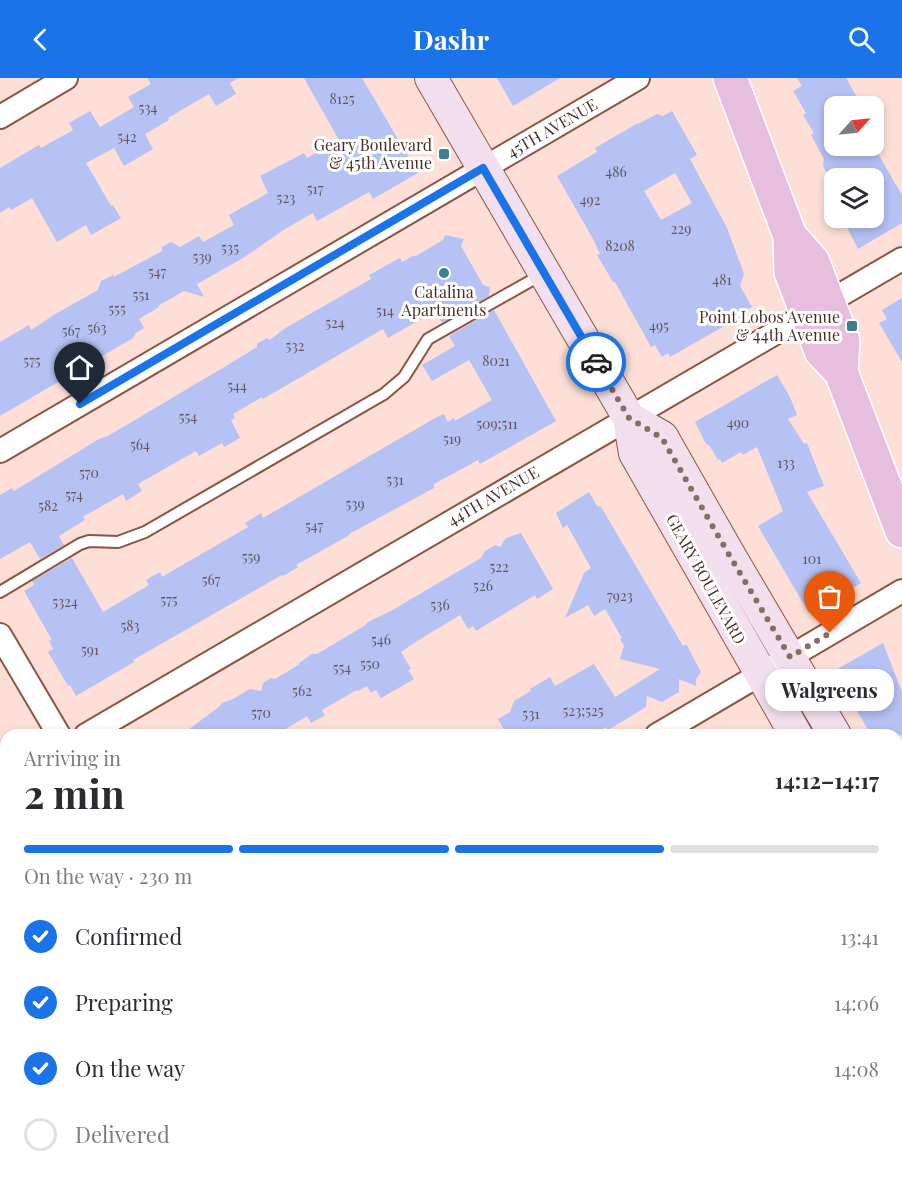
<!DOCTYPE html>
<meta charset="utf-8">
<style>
body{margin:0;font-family:"Playfair Display",serif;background:#f2f2f3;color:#2b2b33;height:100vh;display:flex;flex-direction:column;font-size:22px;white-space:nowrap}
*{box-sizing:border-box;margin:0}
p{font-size:20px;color:#7c7c81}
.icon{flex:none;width:33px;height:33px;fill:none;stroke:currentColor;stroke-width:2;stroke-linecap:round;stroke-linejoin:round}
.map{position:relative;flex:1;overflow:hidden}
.sheet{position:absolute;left:0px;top:651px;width:903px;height:452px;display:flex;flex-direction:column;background:#fff;border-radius:18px 18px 0 0;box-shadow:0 3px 9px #0003}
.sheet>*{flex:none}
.needle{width:39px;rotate:63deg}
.buttons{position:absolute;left:824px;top:18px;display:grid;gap:12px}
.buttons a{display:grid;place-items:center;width:60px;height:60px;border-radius:12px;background:#fff;box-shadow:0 3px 9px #0003;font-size:30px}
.pin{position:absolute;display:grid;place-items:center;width:51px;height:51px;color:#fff;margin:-62px -26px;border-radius:50% 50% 50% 0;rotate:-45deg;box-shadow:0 0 6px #0007}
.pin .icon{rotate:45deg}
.courier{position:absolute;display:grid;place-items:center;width:60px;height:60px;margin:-30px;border:4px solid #1a73e8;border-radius:50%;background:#fff;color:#222;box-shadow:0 2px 8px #0007}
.bubble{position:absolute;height:42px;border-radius:18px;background:#fff;box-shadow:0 3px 9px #0003;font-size:20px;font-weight:700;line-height:42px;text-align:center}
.overview em{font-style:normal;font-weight:700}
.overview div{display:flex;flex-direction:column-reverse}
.overview{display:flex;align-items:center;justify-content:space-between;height:102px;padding:0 24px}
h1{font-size:39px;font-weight:700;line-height:45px}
.bar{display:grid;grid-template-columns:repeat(4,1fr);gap:9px 6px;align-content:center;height:72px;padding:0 24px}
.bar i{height:8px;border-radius:4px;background:#e1e1e2}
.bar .on{background:#1a73e8}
.bar p{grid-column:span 4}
ol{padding:0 24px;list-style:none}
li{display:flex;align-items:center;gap:18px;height:66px}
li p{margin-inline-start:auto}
li .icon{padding:6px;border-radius:50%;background:#1a73e8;color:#fff;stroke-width:4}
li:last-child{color:#7c7c81}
li i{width:33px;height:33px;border:3px solid #e1e1e2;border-radius:50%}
header{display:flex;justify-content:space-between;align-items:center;height:78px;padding:0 24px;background:#1a73e8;color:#fff;font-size:27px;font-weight:700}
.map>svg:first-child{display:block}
.building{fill:#b6c1f4;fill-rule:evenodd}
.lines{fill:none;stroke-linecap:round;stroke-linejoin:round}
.lane-casing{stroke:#905242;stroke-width:14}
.street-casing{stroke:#905242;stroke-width:26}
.secondary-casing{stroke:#905242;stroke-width:34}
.primary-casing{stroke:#fff;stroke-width:36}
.lane{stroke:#fff;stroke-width:10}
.street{stroke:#fff;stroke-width:22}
.secondary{stroke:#f3dfee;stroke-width:32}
.primary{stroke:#e8bede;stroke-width:33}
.done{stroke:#896d65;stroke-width:6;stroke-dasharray:0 10.8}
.route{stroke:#1a73e8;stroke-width:8}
.poi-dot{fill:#3c808f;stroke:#fff;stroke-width:2}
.labels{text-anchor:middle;stroke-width:6;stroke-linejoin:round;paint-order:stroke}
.number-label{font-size:14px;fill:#65545a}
.street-label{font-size:16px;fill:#4a2f27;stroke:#fff}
.poi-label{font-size:16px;fill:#4a2f27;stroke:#fff;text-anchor:end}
</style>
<header><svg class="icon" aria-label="back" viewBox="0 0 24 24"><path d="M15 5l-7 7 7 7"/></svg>Dashr<svg class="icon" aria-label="search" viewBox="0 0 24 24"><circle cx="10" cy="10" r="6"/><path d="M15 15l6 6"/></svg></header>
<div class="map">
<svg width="902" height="1102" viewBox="0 0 902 1102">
<rect width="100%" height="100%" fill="#fddfd7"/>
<!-- building -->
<g class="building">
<polygon points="147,0 238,0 230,5 236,16 216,28 209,16 168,40 169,42 145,56 153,71 124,88 114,70 86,85 111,128 113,127 121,140 91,157 86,147 57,164 32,120 11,132 9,129 0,135 0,90 39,67 41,70 73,52 69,45 90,33 100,49 134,29 128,19 151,6"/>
<polygon points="304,0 362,0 418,95 373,121 369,114 317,143 313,135 285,151 243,180 197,206 204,219 184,213 158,228 159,229 139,241 144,250 136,255 133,260 0,338 0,264 29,247 31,252 57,235 98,212 101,203 113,197 114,199 162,173 162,169 171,164 180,169 199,158 203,164 234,147 229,137 268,115 260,98 304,75 307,80 339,62"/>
<polygon points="497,0 560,0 513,28"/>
<polygon points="797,0 846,0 862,28 834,28 834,68 873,67 902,117 902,145 858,171 842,140 873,140 873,100 830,100 823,88 824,81 811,57 814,55 803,37 806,35 793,13 802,8"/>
<path d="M672,33L697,77L690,81L727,150L744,196L740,208L752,229L738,237L740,239L670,279L668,275L662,279L655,267L651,269L615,204H613L597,177L600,176L593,161L557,98L597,74L595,70L638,45V46L657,36L663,38ZM675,95L692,125L661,142L644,113Z"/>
<polygon points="445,157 464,161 461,168 483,207 490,209 489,218 442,245 435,233 388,260 383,251 263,321 262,319 233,336 235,340 231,342 240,360 224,369 222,365 199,378 196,373 138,406 142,413 126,423 123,416 83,439 85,442 59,458 64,467 40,481 30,464 0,481 0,417 12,410 14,413 99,361 108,358 236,282 257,269 257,266 267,260 270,262 284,251 371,201 369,197 387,187 400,180 402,184 413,178 416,178 443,162"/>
<polygon points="902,220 902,284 879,245 887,241 882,232"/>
<polygon points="494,232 556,343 480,386 478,382 434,406 434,410 349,456 348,458 296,487 298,489 283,498 282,497 133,582 134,584 76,618 70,607 68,608 48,574 53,571 49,563 52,562 24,513 34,507 32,503 72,480 103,534 149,507 146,502 160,494 162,499 172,493 248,449 245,445 261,435 263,440 435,340 444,336 448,344 454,340 455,343 492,322 469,282 432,303 422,287 455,268 449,258"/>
<polygon points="777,297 790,319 797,337 788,341 804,366 807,365 824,408 807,414 861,505 809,535 758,448 783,433 757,369 743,377 741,374 722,385 720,381 718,382 709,367 706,366 695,344"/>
<polygon points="589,414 597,428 601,429 683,568 686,566 701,594 696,601 696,608 679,601 679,614 662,624 647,618 646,629 608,652 606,649 592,657 507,657 498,641 510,634 514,623 531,613 530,611 550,599 555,608 594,586 615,619 660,591 620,581 624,568 620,561 622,560 605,531 594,538 588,527 565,540 584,495 591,490 567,447 563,450 556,435"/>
<polygon points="521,455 553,511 537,521 535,517 476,553 473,548 468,551 460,537 414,565 401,574 411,591 408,592 414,601 381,620 376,612 371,615 367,608 358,613 357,612 322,632 325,637 311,645 307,638 276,657 181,657 219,629 222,625 233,621 250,611 261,613 263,605 271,600 275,601 300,586 299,585 312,576 317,576 364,548 368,544 391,533 452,497 481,480 485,473 495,467 500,469 506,460"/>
<polygon points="883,565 902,614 902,657 871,657 834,593"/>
</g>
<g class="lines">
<!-- lane casing -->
<g class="lane-casing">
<polyline id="lane" points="0,514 80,466 89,463 118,464 145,454 384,316 404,299 428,261 541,197"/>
</g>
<!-- street casing -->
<g class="street-casing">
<g id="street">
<polyline points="0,39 66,0"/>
<polyline points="0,373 638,0"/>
<polyline points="0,557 59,657"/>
<polyline points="86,657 902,181"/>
<polyline points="657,657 902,513"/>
<polyline points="0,707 6,704"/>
<polyline points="0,1041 6,1037"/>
<polyline points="315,1096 318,1102"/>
<polyline points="469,1102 478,1096"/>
</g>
</g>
<!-- secondary casing -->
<g class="secondary-casing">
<g id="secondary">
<polyline points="431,0 629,340 635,375 796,657"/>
<polyline points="629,340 662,359 728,475 835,657"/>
<polyline points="897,763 902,771"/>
<polyline points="897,831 902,839"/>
</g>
</g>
<!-- primary casing -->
<g class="primary-casing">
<g id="primary">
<polyline points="730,0 790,158 791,194 807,236 821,273 841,294 902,453"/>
<polyline points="790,158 813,184 828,224 843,263 841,294"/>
</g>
</g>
<!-- lane -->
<use href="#lane" class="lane"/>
<!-- street -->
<use href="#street" class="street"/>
<!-- secondary -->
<use href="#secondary" class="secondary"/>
<!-- primary -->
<use href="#primary" class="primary"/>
</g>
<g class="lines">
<!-- done -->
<polyline class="done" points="596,284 629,340 662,360 728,475 790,579 830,555"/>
<!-- route -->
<polyline class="route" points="80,326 483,90 596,284"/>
</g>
<!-- markers -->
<g class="poi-dot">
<rect x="438" y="70" width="12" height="12" rx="3"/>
<circle cx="444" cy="195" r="6"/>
<rect x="846" y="242" width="12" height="12" rx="3"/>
</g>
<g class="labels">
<!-- number labels -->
<g class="number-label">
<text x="342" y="26">8125</text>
<text x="148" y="35">534</text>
<text x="127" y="64">542</text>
<text x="616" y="99">486</text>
<text x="315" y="116">517</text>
<text x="286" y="125">523</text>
<text x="590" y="127">492</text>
<text x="681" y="156">229</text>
<text x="620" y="173">8208</text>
<text x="230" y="175">535</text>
<text x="202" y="184">539</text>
<text x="157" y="199">547</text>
<text x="722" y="207">481</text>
<text x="141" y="222">551</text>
<text x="117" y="236">555</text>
<text x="385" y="238">514</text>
<text x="335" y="250">524</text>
<text x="659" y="253">495</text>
<text x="97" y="255">563</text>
<text x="71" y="258">567</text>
<text x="295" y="273">532</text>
<text x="32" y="288">575</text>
<text x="496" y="288">8021</text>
<text x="237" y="313">544</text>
<text x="188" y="344">554</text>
<text x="738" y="350">490</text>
<text x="497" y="351">509;511</text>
<text x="452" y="366">519</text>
<text x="140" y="372">564</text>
<text x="786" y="390">133</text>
<text x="89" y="400">570</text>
<text x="395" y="407">531</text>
<text x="74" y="422">574</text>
<text x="355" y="431">539</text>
<text x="48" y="433">582</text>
<text x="314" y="453">547</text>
<text x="251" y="484">559</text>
<text x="812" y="486">101</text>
<text x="499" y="494">522</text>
<text x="211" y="507">567</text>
<text x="483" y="513">526</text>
<text x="620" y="523">7923</text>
<text x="169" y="527">575</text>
<text x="65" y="529">5324</text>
<text x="440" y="532">536</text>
<text x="130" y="553">583</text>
<text x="381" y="567">546</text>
<text x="90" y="577">591</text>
<text x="370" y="591">550</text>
<text x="342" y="595">554</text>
<text x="302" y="618">562</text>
<text x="583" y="638">523;525</text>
<text x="261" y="640">570</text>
<text x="531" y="641">531</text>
</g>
<!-- street labels -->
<g class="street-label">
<text transform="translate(552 50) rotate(-30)" y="6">45TH AVENUE</text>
<text transform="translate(493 418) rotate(-30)" y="6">44TH AVENUE</text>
<text transform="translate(706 501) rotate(61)" y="6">GEARY BOULEVARD</text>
</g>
<!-- poi labels -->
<g class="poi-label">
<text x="432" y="73">Geary Boulevard<tspan x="432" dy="18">&amp; 45th Avenue</tspan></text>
<text x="444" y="220" text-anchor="middle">Catalina<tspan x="444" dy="18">Apartments</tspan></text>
<text x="840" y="245">Point Lobos Avenue<tspan x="840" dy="18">&amp; 44th Avenue</tspan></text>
</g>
</g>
</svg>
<div class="buttons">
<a><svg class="needle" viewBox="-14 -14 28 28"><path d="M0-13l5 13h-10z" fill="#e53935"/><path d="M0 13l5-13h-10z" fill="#7c7c81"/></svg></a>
<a><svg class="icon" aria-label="layers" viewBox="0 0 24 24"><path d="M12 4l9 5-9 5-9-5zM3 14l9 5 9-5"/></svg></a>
</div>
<div class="pin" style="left:830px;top:555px;background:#ea580c"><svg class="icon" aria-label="bag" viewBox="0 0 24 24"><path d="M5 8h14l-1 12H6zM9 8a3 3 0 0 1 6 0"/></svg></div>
<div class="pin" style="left:80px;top:326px;background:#1f2937"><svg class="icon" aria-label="home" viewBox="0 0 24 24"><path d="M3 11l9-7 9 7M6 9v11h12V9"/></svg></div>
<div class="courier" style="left:596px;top:284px"><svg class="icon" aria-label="car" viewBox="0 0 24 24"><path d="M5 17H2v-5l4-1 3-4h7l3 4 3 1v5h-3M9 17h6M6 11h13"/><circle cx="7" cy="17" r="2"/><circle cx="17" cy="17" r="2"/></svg></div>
<div class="bubble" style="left:765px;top:591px;width:129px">Walgreens</div>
<section class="sheet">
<div class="overview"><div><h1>2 min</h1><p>Arriving in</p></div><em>14:12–14:17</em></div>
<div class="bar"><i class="on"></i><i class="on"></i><i class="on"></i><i></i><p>On the way · 230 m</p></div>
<ol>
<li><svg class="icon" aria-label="check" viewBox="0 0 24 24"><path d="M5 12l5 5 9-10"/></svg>Confirmed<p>13:41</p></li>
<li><svg class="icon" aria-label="check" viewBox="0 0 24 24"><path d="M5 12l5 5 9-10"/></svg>Preparing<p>14:06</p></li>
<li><svg class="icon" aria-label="check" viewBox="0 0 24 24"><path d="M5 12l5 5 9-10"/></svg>On the way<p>14:08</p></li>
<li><i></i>Delivered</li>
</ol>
</section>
</div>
